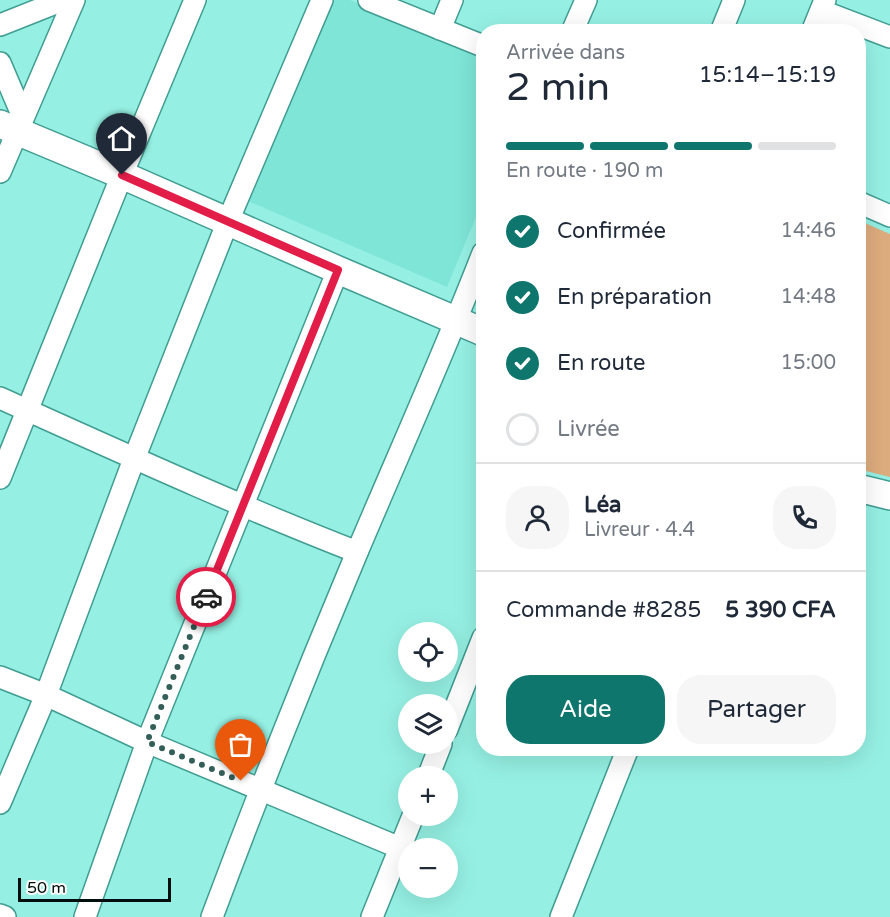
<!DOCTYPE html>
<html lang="fr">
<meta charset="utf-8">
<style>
body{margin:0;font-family:"Varela Round",sans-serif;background:#f6f6f7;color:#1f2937;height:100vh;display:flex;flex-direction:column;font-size:22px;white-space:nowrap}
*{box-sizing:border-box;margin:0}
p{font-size:20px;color:#747a83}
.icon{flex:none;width:33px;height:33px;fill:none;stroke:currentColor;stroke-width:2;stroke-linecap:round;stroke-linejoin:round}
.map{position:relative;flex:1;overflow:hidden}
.details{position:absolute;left:476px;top:24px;width:390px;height:732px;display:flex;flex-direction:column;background:#fff;border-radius:24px;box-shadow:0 6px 24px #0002}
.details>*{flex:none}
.fabs{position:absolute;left:398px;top:622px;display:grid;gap:12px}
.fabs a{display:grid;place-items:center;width:60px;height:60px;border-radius:50%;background:#fff;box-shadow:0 6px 24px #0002;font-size:30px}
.scale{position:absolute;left:18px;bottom:15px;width:153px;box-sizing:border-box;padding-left:6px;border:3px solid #000f0d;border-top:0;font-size:16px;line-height:21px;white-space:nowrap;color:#000f0d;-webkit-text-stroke:4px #fdfdfd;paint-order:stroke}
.pin{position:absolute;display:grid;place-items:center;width:51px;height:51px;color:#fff;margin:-62px -26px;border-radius:50% 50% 50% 0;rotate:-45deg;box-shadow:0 0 6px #0007}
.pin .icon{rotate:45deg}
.courier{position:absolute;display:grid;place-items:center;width:60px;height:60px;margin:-30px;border:4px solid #e11d48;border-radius:50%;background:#fff;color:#222;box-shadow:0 2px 8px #0007}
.overview em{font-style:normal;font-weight:600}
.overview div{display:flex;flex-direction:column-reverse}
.overview{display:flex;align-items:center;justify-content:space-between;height:102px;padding:0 30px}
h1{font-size:39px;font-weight:600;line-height:45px}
.bar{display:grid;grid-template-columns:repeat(4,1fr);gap:9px 6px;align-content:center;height:72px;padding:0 30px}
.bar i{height:8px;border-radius:4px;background:#e0e1e3}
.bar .active{background:#0f766e}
.bar p{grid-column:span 4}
.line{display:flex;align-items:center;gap:15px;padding:0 30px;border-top:2px solid #e0e1e3}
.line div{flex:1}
.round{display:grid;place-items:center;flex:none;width:63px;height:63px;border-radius:24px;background:#f6f6f7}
ol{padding:0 30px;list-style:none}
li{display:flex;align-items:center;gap:18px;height:66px}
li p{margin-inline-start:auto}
li .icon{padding:6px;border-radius:50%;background:#0f766e;color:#fff;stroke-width:4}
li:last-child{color:#747a83}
li i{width:33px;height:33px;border:3px solid #e0e1e3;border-radius:50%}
.action{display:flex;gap:12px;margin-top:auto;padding:12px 30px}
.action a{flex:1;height:69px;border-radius:24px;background:#0f766e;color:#fff;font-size:24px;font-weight:600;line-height:69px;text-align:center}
.action a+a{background:#f6f6f7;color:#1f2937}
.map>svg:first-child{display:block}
.built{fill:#7ee5d7}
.green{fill:#ddac7e}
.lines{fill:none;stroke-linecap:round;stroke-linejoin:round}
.minor-casing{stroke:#419d92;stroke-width:24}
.major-casing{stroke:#419d92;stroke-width:30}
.minor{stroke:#fff;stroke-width:21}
.major{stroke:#fff;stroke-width:27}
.done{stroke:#345e58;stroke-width:6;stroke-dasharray:0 10.8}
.route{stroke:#e11d48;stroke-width:8}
</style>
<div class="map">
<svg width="890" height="917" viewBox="0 0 890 917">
<rect width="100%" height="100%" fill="#95f0e3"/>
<!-- built -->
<polygon class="built" points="332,0 350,0 483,55 483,200 447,287 248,201"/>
<!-- green -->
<polygon class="green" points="858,220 890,234 890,477 858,469"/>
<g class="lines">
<!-- minor casing -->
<g class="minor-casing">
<g id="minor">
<polyline points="369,0 483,46"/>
<polyline points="822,11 890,37"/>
<polyline points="0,25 63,0"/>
<polyline points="440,29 452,0"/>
<polyline points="572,32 586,0"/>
<polyline points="721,32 734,0"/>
<polyline points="812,32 825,0"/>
<polyline points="0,63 23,117"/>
<polyline points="0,172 74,0"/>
<polyline points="858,202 890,216"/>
<path d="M0,398C118,451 236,505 357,552"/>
<polyline points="0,478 122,175 195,0"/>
<polyline points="0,677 46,695 147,742 400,848"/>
<polyline points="447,729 483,638"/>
<polyline points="428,777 441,744"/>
<polyline points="0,803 46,695 134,459 228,221 322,0"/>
<polyline points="0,915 5,917"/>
<polyline points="85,917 147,742 338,270"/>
<path d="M212,917C258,794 307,671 358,550C400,451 444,353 483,253"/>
<polyline points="372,917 413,816"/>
<polyline points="561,917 628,748"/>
</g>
</g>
<!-- major casing -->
<g class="major-casing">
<g id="major">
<polyline points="0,124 122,175 338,270 483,332"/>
<polyline points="858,488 890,496"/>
</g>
</g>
<!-- minor -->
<use href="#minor" class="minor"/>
<!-- major -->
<use href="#major" class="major"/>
</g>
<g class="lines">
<!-- done -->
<polyline class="done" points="206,597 147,742 241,781"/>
<!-- route -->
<polyline class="route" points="122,175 338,270 206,597"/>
</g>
</svg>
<div class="fabs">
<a><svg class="icon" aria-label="locate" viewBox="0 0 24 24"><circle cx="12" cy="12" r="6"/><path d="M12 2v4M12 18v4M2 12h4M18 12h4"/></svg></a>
<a><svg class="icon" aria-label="layers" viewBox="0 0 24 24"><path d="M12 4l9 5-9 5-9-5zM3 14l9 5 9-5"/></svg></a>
<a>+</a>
<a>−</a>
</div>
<div class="scale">50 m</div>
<div class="pin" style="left:241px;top:781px;background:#ea580c"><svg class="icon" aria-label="bag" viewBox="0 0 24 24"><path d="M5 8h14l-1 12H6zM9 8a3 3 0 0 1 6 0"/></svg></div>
<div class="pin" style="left:122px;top:175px;background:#1f2937"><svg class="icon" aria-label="home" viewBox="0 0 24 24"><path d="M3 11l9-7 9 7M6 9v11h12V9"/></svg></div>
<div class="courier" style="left:206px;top:597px"><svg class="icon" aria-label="car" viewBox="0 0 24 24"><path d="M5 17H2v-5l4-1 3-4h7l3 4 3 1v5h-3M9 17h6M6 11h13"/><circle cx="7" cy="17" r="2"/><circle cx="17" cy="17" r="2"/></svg></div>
<section class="details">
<div class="overview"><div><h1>2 min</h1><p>Arrivée dans</p></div><em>15:14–15:19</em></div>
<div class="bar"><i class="active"></i><i class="active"></i><i class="active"></i><i></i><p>En route · 190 m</p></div>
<ol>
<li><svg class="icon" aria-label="check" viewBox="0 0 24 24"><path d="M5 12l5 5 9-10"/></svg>Confirmée<p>14:46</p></li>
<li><svg class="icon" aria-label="check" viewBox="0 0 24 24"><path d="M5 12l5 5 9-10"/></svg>En préparation<p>14:48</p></li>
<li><svg class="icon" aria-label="check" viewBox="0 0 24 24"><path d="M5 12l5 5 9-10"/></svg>En route<p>15:00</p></li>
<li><i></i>Livrée</li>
</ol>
<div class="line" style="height:108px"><a class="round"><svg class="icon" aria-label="person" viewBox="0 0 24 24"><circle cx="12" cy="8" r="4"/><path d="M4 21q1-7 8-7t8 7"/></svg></a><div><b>Léa</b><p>Livreur · 4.4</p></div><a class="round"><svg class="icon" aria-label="phone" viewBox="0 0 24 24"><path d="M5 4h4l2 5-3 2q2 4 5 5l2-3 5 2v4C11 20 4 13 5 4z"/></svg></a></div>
<div class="line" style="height:78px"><div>Commande #8285</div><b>5 390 CFA</b></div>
<div class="action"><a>Aide</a><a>Partager</a></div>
</section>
</div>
